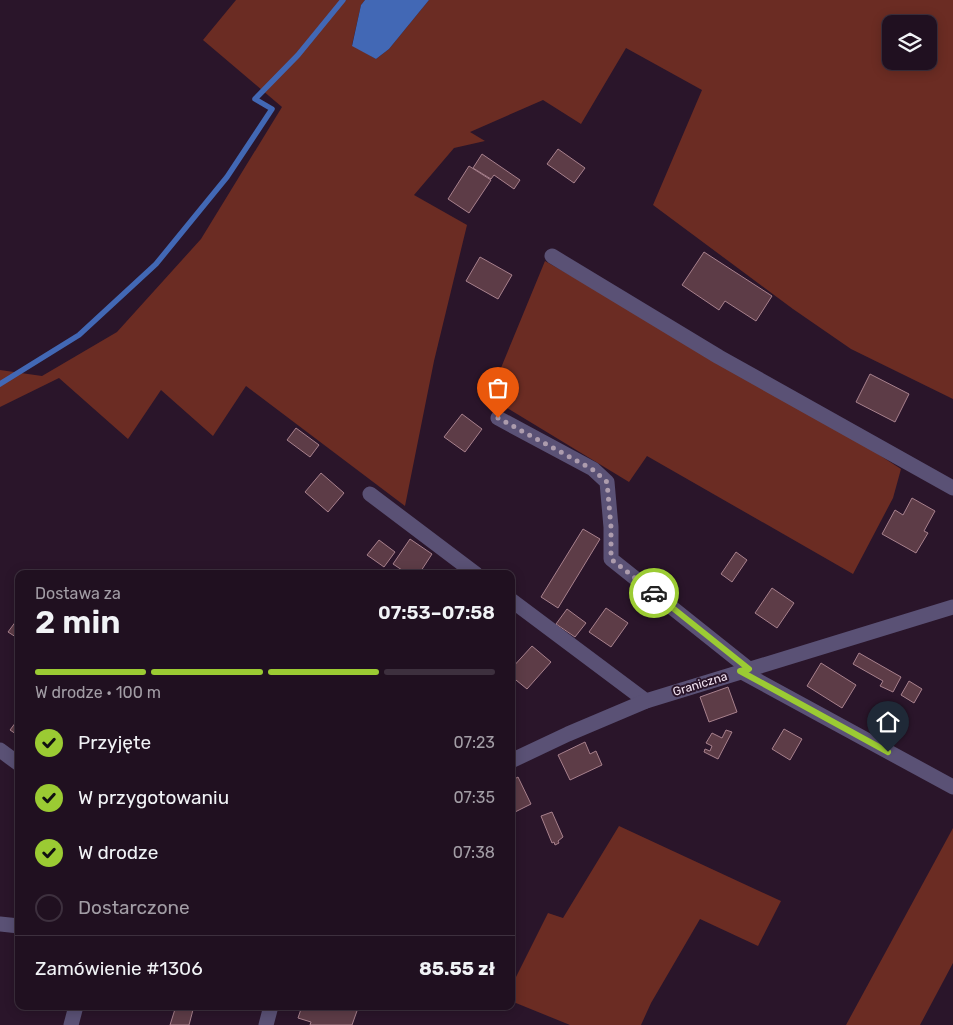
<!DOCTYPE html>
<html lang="pl">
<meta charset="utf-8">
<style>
body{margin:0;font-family:Rubik,sans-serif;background:#281929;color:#f1f3f6;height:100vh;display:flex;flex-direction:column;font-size:19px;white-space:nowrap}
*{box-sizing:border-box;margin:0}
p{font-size:16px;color:#a29da5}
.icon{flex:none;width:28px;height:28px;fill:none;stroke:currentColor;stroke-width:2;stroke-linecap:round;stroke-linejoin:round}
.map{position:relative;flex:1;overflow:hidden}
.side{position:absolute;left:15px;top:570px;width:500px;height:440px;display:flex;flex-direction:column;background:#201020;border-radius:10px;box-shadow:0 2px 12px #0003,0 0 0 1px #3d303e}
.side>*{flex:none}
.buttons{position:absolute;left:882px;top:15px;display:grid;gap:10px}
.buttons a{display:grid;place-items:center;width:55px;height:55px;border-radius:10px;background:#201020;box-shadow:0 2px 12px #0003,0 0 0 1px #3d303e;font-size:25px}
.pin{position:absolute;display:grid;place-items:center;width:42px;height:42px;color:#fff;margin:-51px -21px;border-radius:50% 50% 50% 0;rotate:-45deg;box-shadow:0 0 5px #0007}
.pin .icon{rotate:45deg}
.courier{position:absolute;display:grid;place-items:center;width:50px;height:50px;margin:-25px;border:4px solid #9bcb33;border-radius:50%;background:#fff;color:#222;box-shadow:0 1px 6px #0007}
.headline em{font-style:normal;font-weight:600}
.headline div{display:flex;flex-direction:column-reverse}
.headline{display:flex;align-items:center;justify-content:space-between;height:85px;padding:0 20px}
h1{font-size:32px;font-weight:600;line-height:38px}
.bar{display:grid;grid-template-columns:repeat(4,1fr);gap:8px 5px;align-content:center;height:60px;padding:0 20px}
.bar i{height:6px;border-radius:4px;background:#3d303e}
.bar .selected{background:#9bcb33}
.bar p{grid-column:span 4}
.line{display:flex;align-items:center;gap:12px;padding:0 20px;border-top:1px solid #3d303e}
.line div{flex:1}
ol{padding:0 20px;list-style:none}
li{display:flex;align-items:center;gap:15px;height:55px}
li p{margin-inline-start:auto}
li .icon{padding:5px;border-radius:50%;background:#9bcb33;color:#111;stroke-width:4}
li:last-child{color:#a29da5}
li i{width:28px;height:28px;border:2px solid #3d303e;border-radius:50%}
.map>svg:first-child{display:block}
.green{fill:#6b2c23;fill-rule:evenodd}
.water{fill:#4268b5}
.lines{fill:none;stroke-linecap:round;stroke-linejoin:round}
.stream{stroke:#4268b5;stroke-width:5.5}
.building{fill:#5d3c47;stroke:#a8818d}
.minor{stroke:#5a5175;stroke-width:15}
.done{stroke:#ad9cad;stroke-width:5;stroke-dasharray:0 9}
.route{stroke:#9bcb33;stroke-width:6}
.labels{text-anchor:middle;stroke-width:4;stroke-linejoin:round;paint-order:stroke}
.street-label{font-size:12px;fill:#f3e5f3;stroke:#2a152a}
</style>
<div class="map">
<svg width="953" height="1025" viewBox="0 0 953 1025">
<rect width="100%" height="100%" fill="#2a152a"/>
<!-- green -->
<g class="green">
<path d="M236,0H365L361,5L352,45L376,59L389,49L429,0H953V399L851,349L793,309L653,205L702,90L626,48L581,124L543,100L470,132L485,141L454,148L414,195L467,225L434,361L405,506L246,386L213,436L161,390L128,439L59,378L0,407V370L42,376L117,332L201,239L282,107L203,40ZM891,24H929V61H891Z"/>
<polygon points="545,261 816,414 901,469 893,498 853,574 647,456 629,482 489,397"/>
<polygon points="619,826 781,901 758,946 700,919 651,1003 641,1025 570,1025 511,1001 511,987 548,913 563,918"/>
<polygon points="953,828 953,963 920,1025 846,1025"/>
</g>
<!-- water -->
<polygon class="water" points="365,0 429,0 389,49 376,59 352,46 361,5"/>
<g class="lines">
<!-- stream -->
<polyline class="stream" points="0,384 79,335 156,264 227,177 272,109 255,99 298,55 343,0"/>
</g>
<!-- building -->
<g class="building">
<polygon points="558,149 585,168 574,183 547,164"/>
<polygon points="482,154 520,180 514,189 494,175 491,179 473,168"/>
<polygon points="469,166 491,180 469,213 448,199"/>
<polygon points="704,252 772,296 756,321 725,301 719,310 682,285"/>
<polygon points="480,257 512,275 498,299 466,281"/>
<polygon points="870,374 909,394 895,422 856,402"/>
<polygon points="462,414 482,429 465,452 444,437"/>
<polygon points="296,428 319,445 310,457 287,440"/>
<polygon points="321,473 344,493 328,512 305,492"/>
<polygon points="912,498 935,511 924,531 928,533 916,553 882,534 895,510 903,515"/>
<polygon points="583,529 600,539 558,608 541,597"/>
<polygon points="410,539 432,554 419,574 408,574 393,564"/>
<polygon points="379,540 395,552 384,567 367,555"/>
<polygon points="736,552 747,560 732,582 721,574"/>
<polygon points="772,588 794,603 777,628 755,613"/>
<polygon points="606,608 628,623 611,647 589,632"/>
<polygon points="567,609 586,623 575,637 556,624"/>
<polygon points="19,617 19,639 8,632"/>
<polygon points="532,646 551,662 527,689 511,676 511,669"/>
<polygon points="859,653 901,677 893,692 880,686 883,681 853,664"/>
<polygon points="821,663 856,685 842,708 807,686"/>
<polygon points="909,681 922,689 914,703 901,695"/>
<polygon points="728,687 737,712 709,722 700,697"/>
<polygon points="19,718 19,736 10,730"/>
<polygon points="784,729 802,739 790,760 772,749"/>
<polygon points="726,730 732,732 718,759 704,752 705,749 710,751 712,746 706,743 712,733 722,738"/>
<polygon points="585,742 590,754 596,751 602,765 570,780 558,755"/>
<polygon points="518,777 531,804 511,814 511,781"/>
<polygon points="552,812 563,837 558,841 559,843 555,845 554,842 552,843 541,816"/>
<polygon points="176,1006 194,1006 189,1025 170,1025"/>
<polygon points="302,1006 353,1006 358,1008 352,1025 310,1025 311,1022 298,1018"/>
</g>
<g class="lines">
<!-- minor -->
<g class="minor">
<polyline points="552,256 719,357 953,488"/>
<polyline points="498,418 593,469 607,482 611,527 611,559 749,669"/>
<polyline points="370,494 476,574"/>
<polyline points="511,600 646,701"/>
<polyline points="740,671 953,787"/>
<polyline points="0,750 19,764"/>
<polyline points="511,761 568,734 646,701 953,607"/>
<polyline points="0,924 19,926"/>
<polyline points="71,1025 76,1006"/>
<polyline points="266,1025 271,1006"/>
</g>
</g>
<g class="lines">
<!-- done -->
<polyline class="done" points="498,418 592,469 607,482 611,527 611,559 654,593"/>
<!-- route -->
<polyline class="route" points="654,593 749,669 740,671 888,752"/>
</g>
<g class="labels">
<!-- street labels -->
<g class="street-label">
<text transform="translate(700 684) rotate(-17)" y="4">Graniczna</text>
</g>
</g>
</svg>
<div class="buttons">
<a><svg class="icon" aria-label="layers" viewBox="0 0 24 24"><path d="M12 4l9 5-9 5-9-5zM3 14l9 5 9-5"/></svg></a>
</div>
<div class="pin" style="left:498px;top:418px;background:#ea580c"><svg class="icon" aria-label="bag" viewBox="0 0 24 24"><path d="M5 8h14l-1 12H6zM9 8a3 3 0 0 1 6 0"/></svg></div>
<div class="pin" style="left:888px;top:752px;background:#1f2937"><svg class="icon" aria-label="home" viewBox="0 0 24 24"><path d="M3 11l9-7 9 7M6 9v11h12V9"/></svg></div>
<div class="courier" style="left:654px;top:593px"><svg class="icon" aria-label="car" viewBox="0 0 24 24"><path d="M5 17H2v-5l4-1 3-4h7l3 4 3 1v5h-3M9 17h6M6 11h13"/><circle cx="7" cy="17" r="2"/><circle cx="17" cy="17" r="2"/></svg></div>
<section class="side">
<div class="headline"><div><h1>2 min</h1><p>Dostawa za</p></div><em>07:53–07:58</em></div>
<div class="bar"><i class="selected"></i><i class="selected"></i><i class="selected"></i><i></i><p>W drodze · 100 m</p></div>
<ol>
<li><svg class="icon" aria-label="check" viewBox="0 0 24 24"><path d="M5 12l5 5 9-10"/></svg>Przyjęte<p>07:23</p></li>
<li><svg class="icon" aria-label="check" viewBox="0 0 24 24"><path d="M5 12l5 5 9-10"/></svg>W przygotowaniu<p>07:35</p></li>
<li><svg class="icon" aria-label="check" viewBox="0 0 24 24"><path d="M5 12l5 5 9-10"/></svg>W drodze<p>07:38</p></li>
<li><i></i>Dostarczone</li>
</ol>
<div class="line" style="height:65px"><div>Zamówienie #1306</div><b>85.55 zł</b></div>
</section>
</div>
